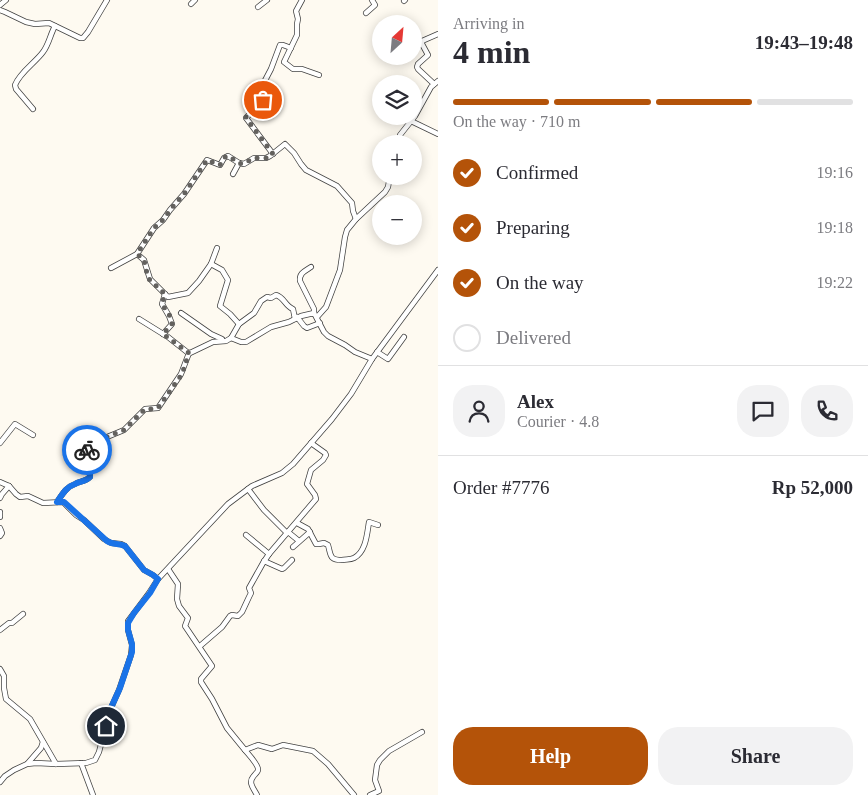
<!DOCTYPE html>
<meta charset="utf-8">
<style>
body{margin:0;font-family:"Times New Roman",serif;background:#f2f2f3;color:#2b2b33;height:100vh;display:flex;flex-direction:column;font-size:19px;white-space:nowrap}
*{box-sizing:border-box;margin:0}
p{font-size:16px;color:#7c7c81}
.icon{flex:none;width:28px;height:28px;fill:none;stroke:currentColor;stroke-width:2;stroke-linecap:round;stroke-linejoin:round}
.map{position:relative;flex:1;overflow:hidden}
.sheet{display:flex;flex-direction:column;background:#fff;width:430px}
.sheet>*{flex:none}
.needle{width:32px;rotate:26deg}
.fabs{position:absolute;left:372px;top:15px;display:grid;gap:10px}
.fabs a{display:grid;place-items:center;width:50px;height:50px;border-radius:50%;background:#fff;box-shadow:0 2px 12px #0003;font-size:25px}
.pin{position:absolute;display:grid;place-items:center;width:42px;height:42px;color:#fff;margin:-21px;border:2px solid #fff;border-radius:50%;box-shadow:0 1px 5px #0007}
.courier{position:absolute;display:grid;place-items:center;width:50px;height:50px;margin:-25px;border:4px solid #1a73e8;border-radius:50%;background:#fff;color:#222;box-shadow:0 1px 6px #0007}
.overview em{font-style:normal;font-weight:800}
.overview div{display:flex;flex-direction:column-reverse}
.overview{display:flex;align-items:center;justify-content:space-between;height:85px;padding:0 15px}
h1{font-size:32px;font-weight:800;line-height:38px}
.bar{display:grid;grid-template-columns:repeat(4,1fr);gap:8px 5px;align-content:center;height:60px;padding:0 15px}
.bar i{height:6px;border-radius:4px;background:#e1e1e2}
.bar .active{background:#b45309}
.bar p{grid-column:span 4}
.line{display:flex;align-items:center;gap:12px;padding:0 15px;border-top:1px solid #e1e1e2}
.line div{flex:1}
.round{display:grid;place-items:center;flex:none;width:52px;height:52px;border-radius:20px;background:#f2f2f3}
ol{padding:0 15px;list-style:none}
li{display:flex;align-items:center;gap:15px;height:55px}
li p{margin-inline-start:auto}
li .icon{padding:5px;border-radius:50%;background:#b45309;color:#fff;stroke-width:4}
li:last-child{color:#7c7c81}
li i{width:28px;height:28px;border:2px solid #e1e1e2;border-radius:50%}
.button{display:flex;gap:10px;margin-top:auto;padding:10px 15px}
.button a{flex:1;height:58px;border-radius:20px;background:#b45309;color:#fff;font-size:20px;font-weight:800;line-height:58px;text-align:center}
.button a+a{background:#f2f2f3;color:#2b2b33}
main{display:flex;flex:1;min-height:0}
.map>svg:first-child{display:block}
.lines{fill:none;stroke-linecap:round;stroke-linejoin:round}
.minor-casing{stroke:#424242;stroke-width:6}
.minor{stroke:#fff;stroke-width:4.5}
.done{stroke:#63615e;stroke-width:5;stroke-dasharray:0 9}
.route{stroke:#1a73e8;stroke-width:6}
</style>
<main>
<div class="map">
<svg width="438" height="795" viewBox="0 0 438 795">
<rect width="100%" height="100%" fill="#fefaf1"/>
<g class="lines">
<!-- minor casing -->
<g class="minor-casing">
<g id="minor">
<polyline points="302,0 296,11 298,19 297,24 297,35 284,62 293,69 302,69 319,75"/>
<polyline points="404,1 405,0"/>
<polyline points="191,4 195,0"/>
<polyline points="0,5 6,0"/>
<polyline points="258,7 267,0"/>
<polyline points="0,10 5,12 26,22 35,24 49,23 80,38 83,38 88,32 107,0"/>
<polyline points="366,13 375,5 372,0"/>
<polyline points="434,84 418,69 417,67 418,64 428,55 422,44 422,41 438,34"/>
<path d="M33,109L16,89L15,85C20,72 35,63 43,52C49,44 50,35 55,26"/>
<polyline points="411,121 438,134"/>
<polyline points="399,144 400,135 415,116 431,87 438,81"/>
<polyline points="273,154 246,118 263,100 263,96 259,94 260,90 271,69 280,45 283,45 291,48"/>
<polyline points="233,174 239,163"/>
<polyline points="217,248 211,264 222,270 228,280 220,306 230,314 239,324"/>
<polyline points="137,254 144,260 150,279 168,297 188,293 199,281 211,264"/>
<path d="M311,267C305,271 299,273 300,281L314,309V313"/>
<polyline points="111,268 137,254 154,228 163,220 170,210 184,194 207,160 220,165 224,158 228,156 239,163 244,164 254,158 266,158 270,156 285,144 294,153 301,164 306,170 337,186 352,203 353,211 356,219"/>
<polyline points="181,313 211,334 222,339"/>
<polyline points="297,317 304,326 307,328 320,323"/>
<polyline points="317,317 326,307 340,270 345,237 347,230 356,219 385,192 388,187 390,176"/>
<polyline points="139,319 168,337 187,352 190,353 213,342 226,341 231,338 241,342 246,342 271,327 289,322 301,316 314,313 324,332 328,336 345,345 355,352 372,359"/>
<polyline points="163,334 172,324 169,316 162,304 165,294"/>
<path d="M231,338L239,324L254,313L261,301L267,297L271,298L276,295C284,297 285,306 293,309L295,319"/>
<polyline points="377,352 388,359 404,337"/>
<polyline points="0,443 15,424 33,435"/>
<polyline points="0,482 9,486 16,494 20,497 28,496 43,503 63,502 76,515 84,520 104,539 111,543 121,544 125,546 144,570 153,575 158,579"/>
<polyline points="248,489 264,510 287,533"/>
<polyline points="0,498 2,494 9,486"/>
<path d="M57,502C62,495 66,487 75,484C80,481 85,482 90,477V475L84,463L87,453L88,445L102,443L107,437L124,430L145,409L158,408L181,374L189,353"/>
<polyline points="0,512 0,517"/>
<path d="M297,523L308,529L316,544H319L324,543L328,545C331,555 329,560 342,560C346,559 350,560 354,558C366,552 367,534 369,522L378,525"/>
<polyline points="0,528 2,533 0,536"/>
<polyline points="288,532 299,541"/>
<polyline points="246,535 269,554"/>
<polyline points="293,547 310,532"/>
<polyline points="264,561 282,569 284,568 292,560"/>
<polyline points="168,569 178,584 177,599 179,606 188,618 185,626 212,666 201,679 201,682 212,699 227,728 245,750 258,745 272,749 283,745 313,751 328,764 354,795"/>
<polyline points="0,630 9,623 12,623 23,614"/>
<polyline points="200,646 222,627 230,616 232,615 238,616 242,612 249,597 251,593 249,588 263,563 269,554 316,499 315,495 307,484 311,470 323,460 326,455 325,453 311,443"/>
<polyline points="0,669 4,676 4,688 6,699 30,719 56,764"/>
<path d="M245,750C248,754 259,765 258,770C258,772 254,775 253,777C248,783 254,789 257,795"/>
<polyline points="28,763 41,748 43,742"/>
<polyline points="81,763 93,795"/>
<polyline points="0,782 5,776 14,770 27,764 36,763 56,764 86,763 95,760 99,752 110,710 119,690 131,655 132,645 128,630 128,621 149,593 158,579 228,504 252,486 282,473 293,464 332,419 351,394 372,359 438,270"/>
<polyline points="370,795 379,791 375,780 377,765 380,760 389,751 422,732"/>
</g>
</g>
<!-- minor -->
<use href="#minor" class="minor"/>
</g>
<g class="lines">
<!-- done -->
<polyline class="done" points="87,450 88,445 102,443 107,437 124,430 145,409 155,409 158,408 182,374 189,353 163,334 172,324 170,316 162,304 165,294 148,278 144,260 137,254 154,228 163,220 170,210 184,194 207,160 220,165 225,157 229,156 238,163 243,164 254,158 266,158 273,154 246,118 246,116 263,100"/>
<!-- route -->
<path class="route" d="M87,450V453L84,463L90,475V477C85,482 80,481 75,484C66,487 62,495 57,502H64L107,541C113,545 119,543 125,546L144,570L153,575L158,579L150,593L134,613L128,623V630L132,644V652L120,688L110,710L106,726"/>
</g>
</svg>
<div class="fabs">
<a><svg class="needle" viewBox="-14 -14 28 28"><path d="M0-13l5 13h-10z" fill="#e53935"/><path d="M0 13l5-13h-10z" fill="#7c7c81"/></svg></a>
<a><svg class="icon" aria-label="layers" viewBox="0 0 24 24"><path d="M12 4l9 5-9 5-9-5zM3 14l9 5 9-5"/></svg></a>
<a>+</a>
<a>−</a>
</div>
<div class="pin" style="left:263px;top:100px;background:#ea580c"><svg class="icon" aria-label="bag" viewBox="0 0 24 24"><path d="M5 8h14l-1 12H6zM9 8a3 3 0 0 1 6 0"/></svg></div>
<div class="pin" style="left:106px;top:726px;background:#1f2937"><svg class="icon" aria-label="home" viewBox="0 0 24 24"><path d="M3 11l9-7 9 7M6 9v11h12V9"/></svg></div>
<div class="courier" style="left:87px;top:450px"><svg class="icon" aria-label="bike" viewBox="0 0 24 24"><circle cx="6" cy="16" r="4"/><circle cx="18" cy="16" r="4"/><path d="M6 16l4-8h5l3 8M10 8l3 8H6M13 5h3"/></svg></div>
</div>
<section class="sheet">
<div class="overview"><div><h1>4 min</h1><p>Arriving in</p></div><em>19:43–19:48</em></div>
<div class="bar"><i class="active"></i><i class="active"></i><i class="active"></i><i></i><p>On the way · 710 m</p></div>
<ol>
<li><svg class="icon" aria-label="check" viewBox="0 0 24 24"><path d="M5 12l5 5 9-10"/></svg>Confirmed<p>19:16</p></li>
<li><svg class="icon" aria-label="check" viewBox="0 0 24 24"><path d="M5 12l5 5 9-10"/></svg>Preparing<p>19:18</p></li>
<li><svg class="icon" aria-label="check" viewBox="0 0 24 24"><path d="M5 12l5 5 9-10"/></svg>On the way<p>19:22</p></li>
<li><i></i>Delivered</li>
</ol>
<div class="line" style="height:90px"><a class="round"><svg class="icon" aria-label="person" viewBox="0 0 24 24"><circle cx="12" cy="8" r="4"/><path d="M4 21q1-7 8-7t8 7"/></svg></a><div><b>Alex</b><p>Courier · 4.8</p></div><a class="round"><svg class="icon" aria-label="chat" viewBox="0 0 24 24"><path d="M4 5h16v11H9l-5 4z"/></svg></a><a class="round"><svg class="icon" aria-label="phone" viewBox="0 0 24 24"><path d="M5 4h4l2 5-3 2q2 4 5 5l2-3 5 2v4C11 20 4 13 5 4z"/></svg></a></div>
<div class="line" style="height:65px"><div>Order #7776</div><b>Rp 52,000</b></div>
<div class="button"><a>Help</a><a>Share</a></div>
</section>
</main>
